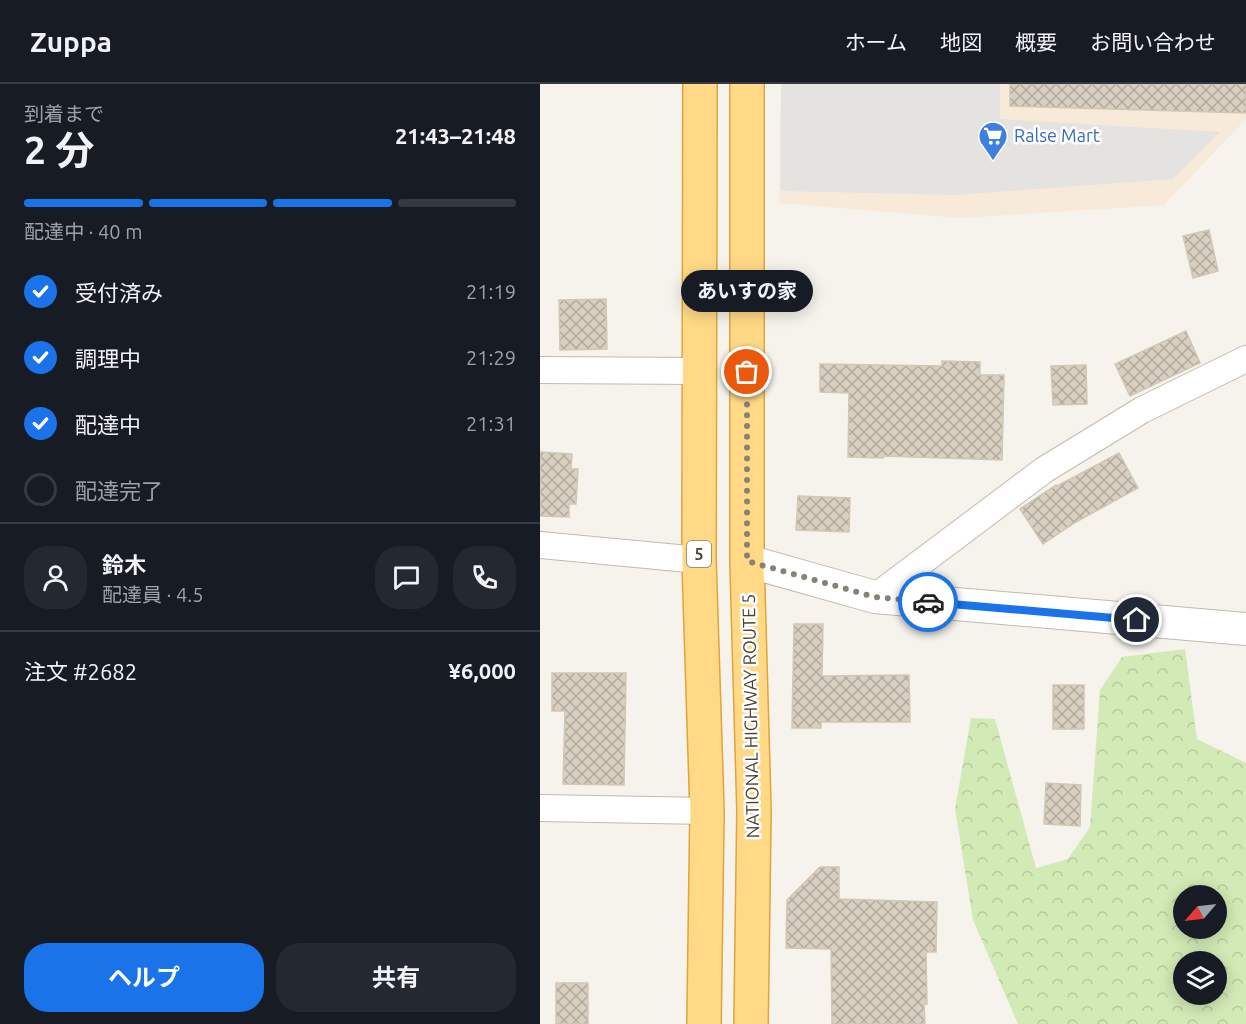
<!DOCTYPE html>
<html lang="ja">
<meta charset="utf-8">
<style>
body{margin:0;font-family:Ubuntu,"Noto Sans JP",sans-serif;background:#242831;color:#f1f3f6;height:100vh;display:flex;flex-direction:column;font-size:22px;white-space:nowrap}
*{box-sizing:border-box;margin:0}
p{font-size:20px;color:#9ea1a6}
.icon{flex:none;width:33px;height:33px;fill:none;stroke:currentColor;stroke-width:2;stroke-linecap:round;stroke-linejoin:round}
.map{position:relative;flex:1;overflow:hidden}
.side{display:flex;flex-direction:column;background:#171b24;width:540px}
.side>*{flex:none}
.needle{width:39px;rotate:242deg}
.tools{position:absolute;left:633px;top:801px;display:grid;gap:12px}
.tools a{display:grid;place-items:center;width:54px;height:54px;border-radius:50%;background:#171b24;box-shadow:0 3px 15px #0003;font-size:30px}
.pin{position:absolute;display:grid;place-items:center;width:51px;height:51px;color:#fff;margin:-26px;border:3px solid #fff;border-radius:50%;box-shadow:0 2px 6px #0007}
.courier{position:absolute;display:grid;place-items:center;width:60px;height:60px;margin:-30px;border:4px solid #1a73e8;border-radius:50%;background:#fff;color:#222;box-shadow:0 2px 8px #0007}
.bubble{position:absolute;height:42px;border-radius:21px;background:#171b24;box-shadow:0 3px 15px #0003;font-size:20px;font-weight:700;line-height:42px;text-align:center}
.headline em{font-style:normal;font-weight:700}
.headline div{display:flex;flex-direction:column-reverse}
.headline{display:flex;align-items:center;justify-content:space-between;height:102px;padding:0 24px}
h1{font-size:39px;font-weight:700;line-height:45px}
.bar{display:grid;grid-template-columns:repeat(4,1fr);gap:9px 6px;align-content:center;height:72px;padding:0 24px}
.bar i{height:8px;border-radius:4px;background:#363941}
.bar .active{background:#1a73e8}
.bar p{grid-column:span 4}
.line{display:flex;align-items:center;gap:15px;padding:0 24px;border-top:2px solid #363941}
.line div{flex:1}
.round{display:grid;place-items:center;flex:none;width:63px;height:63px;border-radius:24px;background:#242831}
ol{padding:0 24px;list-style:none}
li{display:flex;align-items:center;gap:18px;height:66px}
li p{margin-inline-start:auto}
li .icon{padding:6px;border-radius:50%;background:#1a73e8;color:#fff;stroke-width:4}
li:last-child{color:#9ea1a6}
li i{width:33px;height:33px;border:3px solid #363941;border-radius:50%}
.button{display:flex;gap:12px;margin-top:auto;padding:12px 24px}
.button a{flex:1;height:69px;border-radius:24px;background:#1a73e8;color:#fff;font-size:24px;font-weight:700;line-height:69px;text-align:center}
.button a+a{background:#242831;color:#f1f3f6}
header{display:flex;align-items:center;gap:36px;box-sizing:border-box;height:84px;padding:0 30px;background:#171b24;border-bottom:2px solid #363941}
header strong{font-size:28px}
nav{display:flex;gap:33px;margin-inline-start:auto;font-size:21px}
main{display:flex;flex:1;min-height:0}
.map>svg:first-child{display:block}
.commercial{fill:#f7ead8}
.forest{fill:url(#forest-crowns);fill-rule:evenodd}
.parking{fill:#e5e3e0}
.building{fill:url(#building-cross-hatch);stroke:#d3c7b4;stroke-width:1.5}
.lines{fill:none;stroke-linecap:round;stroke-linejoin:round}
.minor-casing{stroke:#c2bbae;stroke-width:28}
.tertiary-casing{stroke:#c2bbae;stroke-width:34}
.trunk-casing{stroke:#e0a43c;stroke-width:36}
.minor{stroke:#fff;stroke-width:26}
.tertiary{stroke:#fff;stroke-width:32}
.trunk{stroke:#ffd985;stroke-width:33}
.done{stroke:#878178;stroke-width:6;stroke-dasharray:0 10.8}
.route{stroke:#1a73e8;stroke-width:8}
.labels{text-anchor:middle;stroke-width:5;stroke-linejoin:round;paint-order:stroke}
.shield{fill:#fff;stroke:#817c74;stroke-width:1.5}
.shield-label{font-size:16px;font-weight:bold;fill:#4b4439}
.shop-label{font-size:18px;fill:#366cbe;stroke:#fff;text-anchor:start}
.street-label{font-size:18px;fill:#4b4439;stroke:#fff}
</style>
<header>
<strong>Zuppa</strong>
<nav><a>ホーム</a><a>地図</a><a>概要</a><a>お問い合わせ</a></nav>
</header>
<main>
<section class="side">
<div class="headline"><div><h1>2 分</h1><p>到着まで</p></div><em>21:43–21:48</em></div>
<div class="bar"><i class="active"></i><i class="active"></i><i class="active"></i><i></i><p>配達中 · 40 m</p></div>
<ol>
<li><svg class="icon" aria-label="check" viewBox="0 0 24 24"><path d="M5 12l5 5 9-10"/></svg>受付済み<p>21:19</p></li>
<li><svg class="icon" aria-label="check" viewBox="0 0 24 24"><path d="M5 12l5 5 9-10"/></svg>調理中<p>21:29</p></li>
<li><svg class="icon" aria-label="check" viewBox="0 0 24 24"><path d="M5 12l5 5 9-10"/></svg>配達中<p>21:31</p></li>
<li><i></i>配達完了</li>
</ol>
<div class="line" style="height:108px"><a class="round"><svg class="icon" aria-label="person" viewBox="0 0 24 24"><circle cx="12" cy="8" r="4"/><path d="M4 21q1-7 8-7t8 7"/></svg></a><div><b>鈴木</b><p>配達員 · 4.5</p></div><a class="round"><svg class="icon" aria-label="chat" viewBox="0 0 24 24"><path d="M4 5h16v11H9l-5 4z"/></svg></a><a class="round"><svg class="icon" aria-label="phone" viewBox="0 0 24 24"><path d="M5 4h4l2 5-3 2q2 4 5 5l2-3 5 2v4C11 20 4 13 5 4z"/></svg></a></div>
<div class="line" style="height:78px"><div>注文 #2682</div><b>¥6,000</b></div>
<div class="button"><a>ヘルプ</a><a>共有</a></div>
</section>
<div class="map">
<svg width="706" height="940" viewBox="0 0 706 940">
<defs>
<pattern id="forest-crowns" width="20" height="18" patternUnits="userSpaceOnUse" patternTransform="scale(1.5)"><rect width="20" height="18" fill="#d2eab5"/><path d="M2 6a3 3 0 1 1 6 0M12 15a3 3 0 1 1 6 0" fill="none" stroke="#b6ca9c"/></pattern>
<pattern id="building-cross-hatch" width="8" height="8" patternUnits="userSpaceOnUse" patternTransform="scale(1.5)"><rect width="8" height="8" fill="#d8cfc1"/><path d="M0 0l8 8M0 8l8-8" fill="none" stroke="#b1aa9e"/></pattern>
</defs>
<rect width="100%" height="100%" fill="#f6f3ec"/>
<!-- commercial -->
<polygon class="commercial" points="253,0 706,0 706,35 624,121 422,134 239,119 240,25 255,24"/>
<!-- forest -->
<path class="forest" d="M645,565L657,655L706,679V940H478L433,836L415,725L431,634L455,635L496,784L528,775L550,743L560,606L582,573ZM644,812H676V844H644ZM644,878H676V910H644Z"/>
<!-- parking -->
<polygon class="parking" points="241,0 460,0 460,35 680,48 633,95 415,111 241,107"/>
<!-- building -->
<g class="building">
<polygon points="470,0 706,0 706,29 470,22"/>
<polygon points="669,146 678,187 653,194 643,152"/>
<polygon points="66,215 67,265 20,266 19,216"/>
<polygon points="646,247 660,279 590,312 575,280"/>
<polygon points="402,277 440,278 440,291 464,291 462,376 344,372 343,374 308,373 309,309 280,308 280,280 402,282"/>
<polygon points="546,281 547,320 513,321 511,282"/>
<polygon points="0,368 32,370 31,385 38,385 36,420 29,420 29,433 0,432"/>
<polygon points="579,369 598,404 536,438 503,460 480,425 516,401 517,402"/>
<polygon points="258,412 310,414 309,448 256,446"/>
<polygon points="254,540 283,540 282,592 369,591 370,638 281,638 281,644 252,644"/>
<polygon points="12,589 86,589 84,701 23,700 25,627 12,627"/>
<rect x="513" y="601" width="31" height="44"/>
<polygon points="506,699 541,701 540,742 504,740"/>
<polygon points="280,783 299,783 299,815 397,818 396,868 386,868 387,920 384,920 385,940 292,940 291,865 246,864 247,816"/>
<rect x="16" y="899" width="32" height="41"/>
</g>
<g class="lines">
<!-- minor casing -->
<g class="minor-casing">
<g id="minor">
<polyline points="0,286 159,287"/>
<polyline points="0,461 159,476"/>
<polyline points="335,513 504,386 602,326 706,275"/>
<polyline points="0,724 167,727"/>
</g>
</g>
<!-- tertiary casing -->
<g class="tertiary-casing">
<polyline id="tertiary" points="207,477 335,513 706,545"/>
</g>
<!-- trunk casing -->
<g class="trunk-casing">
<g id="trunk">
<polyline points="160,0 159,476 167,727 164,940"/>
<polyline points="207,0 207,477 214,727 211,940"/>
</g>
</g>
<!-- minor -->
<use href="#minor" class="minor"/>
<!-- tertiary -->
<use href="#tertiary" class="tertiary"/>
<!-- trunk -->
<use href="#trunk" class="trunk"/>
</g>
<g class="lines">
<!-- done -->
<polyline class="done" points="207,288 207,477 335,513 388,518"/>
<!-- route -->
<polyline class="route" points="388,518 597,536"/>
</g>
<!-- icons -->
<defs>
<g id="supermarket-pin" transform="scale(1.5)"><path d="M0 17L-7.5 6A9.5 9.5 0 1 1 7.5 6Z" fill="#3f7fe0" stroke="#fff"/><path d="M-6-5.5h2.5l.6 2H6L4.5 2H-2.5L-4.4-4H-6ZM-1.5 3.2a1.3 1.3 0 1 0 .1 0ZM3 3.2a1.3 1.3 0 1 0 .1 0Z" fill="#fff"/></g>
</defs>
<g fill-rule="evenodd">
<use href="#supermarket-pin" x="453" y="52"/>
</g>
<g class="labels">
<!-- shield labels -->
<rect class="shield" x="147" y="457" width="24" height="26" rx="4.5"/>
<g class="shield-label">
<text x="159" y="476">5</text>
</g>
<!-- shop labels -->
<g class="shop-label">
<text x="474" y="58">Ralse Mart</text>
</g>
<!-- street labels -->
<g class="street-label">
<text transform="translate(211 632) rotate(-91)" y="6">NATIONAL HIGHWAY ROUTE 5</text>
</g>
</g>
</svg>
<div class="tools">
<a><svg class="needle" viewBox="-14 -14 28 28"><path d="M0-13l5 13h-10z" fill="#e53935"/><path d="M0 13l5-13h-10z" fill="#9ea1a6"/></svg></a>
<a><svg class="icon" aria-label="layers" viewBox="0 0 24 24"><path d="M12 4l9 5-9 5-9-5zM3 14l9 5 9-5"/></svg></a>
</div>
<div class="pin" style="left:207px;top:288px;background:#ea580c"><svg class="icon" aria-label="bag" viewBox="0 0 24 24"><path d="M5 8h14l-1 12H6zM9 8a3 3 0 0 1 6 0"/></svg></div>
<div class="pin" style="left:597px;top:536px;background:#1f2937"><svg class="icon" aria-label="home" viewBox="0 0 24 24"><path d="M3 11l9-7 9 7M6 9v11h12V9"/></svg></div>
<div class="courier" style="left:388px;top:518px"><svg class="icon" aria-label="car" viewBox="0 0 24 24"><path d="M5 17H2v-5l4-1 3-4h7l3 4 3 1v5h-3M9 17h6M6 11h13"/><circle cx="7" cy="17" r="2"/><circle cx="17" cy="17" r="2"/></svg></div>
<div class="bubble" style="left:141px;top:186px;width:132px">あいすの家</div>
</div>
</main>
